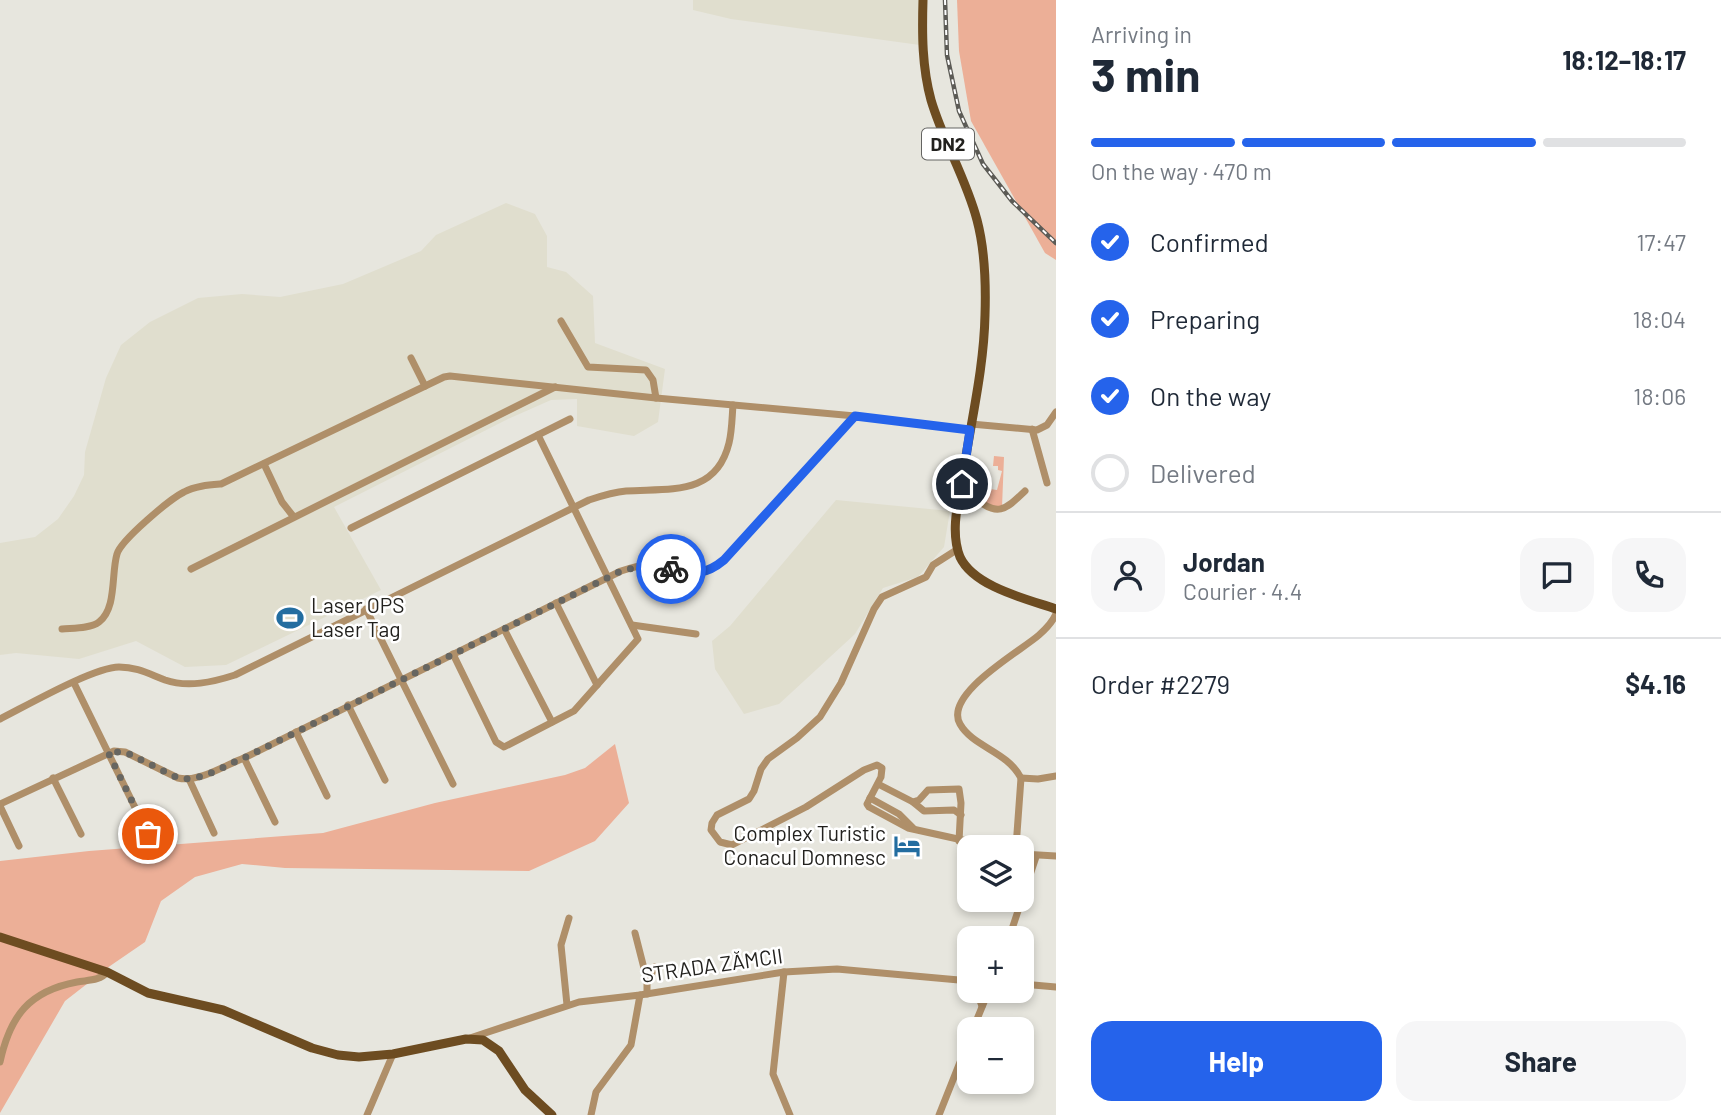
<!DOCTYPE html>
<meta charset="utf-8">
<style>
body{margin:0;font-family:Barlow,sans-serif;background:#f6f6f7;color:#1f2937;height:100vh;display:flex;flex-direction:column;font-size:26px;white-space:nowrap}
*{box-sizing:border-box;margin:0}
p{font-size:23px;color:#747a83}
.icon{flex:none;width:38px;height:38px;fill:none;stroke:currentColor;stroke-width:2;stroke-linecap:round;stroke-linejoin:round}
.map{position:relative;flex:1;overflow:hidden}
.drawer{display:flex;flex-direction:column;background:#fff;width:665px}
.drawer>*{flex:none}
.buttons{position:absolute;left:957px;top:835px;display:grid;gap:14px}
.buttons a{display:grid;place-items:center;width:77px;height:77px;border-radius:14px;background:#fff;box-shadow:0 4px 10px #0003;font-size:35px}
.pin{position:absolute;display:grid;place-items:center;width:60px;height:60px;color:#fff;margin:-30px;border:4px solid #fff;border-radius:50%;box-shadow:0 2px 7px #0007}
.courier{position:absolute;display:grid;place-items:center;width:70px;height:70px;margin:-35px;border:5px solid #2563eb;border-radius:50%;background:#fff;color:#222;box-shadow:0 2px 9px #0007}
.summary em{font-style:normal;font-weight:700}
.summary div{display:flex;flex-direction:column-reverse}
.summary{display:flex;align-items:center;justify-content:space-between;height:119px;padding:0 35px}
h1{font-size:46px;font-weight:700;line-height:52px}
.bar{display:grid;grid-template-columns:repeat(4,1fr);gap:10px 7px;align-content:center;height:84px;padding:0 35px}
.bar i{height:9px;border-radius:5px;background:#e0e1e3}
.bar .selected{background:#2563eb}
.bar p{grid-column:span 4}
.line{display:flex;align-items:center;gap:18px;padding:0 35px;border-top:2px solid #e0e1e3}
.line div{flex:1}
.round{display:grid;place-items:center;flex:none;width:74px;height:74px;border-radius:21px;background:#f6f6f7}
ol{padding:0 35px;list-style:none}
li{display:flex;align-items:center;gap:21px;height:77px}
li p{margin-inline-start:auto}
li .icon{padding:7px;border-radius:50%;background:#2563eb;color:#fff;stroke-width:4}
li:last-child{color:#747a83}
li i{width:38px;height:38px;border:4px solid #e0e1e3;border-radius:50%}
.action{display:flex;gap:14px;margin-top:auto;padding:14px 35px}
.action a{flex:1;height:80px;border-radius:21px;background:#2563eb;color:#fff;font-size:28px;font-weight:700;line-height:80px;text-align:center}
.action a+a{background:#f6f6f7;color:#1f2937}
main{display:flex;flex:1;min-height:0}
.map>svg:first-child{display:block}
.built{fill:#e0dece}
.green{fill:#ecaf97}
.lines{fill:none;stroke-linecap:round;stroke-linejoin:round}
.minor{stroke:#af8f69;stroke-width:7}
.major{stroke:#6d4c21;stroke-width:9}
.rail-casing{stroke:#5c5b56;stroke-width:4.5}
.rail{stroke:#fff;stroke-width:2;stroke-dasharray:5;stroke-linecap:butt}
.done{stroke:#676661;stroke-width:7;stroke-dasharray:0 12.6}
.route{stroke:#2563eb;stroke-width:9}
.labels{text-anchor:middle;stroke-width:5;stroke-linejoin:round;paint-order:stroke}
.shield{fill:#fff;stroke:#646462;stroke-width:2}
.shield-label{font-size:19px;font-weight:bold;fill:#22211e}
.poi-label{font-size:21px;fill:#22211e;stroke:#fff;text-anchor:start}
.street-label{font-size:21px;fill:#22211e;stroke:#fff}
</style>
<main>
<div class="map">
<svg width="1056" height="1115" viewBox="0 0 1056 1115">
<rect width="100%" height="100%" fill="#e7e6de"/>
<!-- built -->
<g class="built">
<polygon points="693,0 927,0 927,46 731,19 693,10"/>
<polygon points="506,203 535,214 547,236 547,267 566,272 593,296 595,343 665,369 658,422 634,436 577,426 577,399 551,400 508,419 334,507 381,590 226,665 185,667 136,641 79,659 16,653 0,655 0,543 35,537 58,519 74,496 84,475 85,452 106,378 121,345 150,322 198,298 242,294 280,297 343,284 421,251 436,235"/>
<polygon points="836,500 950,511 944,547 918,577 883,588 855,634 779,704 744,714 715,669 712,641 730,626"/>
</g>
<!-- green -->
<g class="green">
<polygon points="957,0 1056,0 1056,260 1045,253 971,121 959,51"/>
<polygon points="994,456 1004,457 1002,507 998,509 982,501 989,496 990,489 997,490 1002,471 998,470 998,466 993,466"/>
<polygon points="615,744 629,803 595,841 529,871 285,868 242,864 195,877 161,901 145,942 110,966 65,1001 0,1113 0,861 89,851 323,833 435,803 565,775 585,768"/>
</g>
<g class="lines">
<!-- minor -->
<g class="minor">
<polyline points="561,321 588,367 646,370 653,380 656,398"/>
<polyline points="411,358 425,386"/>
<polyline points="971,424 1037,430 1047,425 1056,412"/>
<polyline points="1032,429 1047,483"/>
<polyline points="264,464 282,502 293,516"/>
<path d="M958,506L975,498C998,518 1006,509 1025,491"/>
<polyline points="351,528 570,419"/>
<polyline points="958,549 933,565 926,577 882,597 874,609 841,683 820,717 797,738 768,759 761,769 754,791 749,799 717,815 712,823 711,830 720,842 732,845 806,807 864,770 877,765 882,768 881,777 867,804 869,807 908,828 994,847"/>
<polyline points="191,569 555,387"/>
<polyline points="556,603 597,685"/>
<polyline points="366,609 453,784"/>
<polyline points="632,625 696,634"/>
<path d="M62,629C73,628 90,629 99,622C117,608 111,574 117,554C121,540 170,499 184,492C195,486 209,485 221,484L444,377L450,376L656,398L855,416L970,430"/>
<polyline points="504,629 552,722"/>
<polyline points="453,654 496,742 504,747 574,711 638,639 538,435"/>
<polyline points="74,683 148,834"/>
<polyline points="348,705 385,780"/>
<path d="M0,719C26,706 94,667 119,667C137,667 149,674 165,680C188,688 213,682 235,675L589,500C601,496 613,492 626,491C668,488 716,497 729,443C732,431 732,417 733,405"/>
<polyline points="296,732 327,796"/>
<polyline points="244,758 275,822"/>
<polyline points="53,778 81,834"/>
<polyline points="1021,778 1038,779 1056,776"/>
<polyline points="189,779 214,833"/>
<polyline points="878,784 913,802 924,811 954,810 961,815"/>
<polyline points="870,798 899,814 913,828"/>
<polyline points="913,802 919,800 928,790 959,789 961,803 959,841"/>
<path d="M0,804L114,751L125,752L178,778C199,783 225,765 244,758L621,571C630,568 639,565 649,565C681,566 695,585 724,560L855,416"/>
<polyline points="0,806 19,846"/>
<path d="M1016,847L1021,778C1007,751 973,747 960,724C943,694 1021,651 1039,635C1046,629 1052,623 1056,614"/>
<polyline points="1022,854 1056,856"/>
<polyline points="635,933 647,980 647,994"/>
<polyline points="1009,938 1036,857"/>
<polyline points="784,972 773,1074 790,1115"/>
<polyline points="647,982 655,967"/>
<polyline points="1022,984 1056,987"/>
<polyline points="976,990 982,1006"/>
<polyline points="567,1005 561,945 569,918"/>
<polyline points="973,1029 989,990"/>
<polyline points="470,1038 579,1002 640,995 784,972 837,969 970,981"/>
<path d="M0,1062C10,1016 29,991 77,982C88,980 100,981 107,972"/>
<polyline points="367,1115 393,1054"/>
<polyline points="591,1115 596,1092 631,1045 640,995"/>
<polyline points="939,1115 970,1037"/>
</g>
<!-- major -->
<g class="major">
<path d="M923,0C922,34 922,67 931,100C943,141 966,178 977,220C985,250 986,284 985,315C984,366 972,417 964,468C960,495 949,530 960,557C974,587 1027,599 1056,609"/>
<polyline points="0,937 107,972 148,993 223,1010 312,1048 338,1055 359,1057 393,1054 466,1039 483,1040 499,1051 525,1090 552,1115"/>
</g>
<!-- rail casing -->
<g class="rail-casing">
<polyline id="rail" points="945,0 947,55 959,111 983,164 1012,201 1056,243"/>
</g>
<!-- rail -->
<use href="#rail" class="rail"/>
</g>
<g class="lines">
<!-- done -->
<path class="done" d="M148,834L108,752H125L178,778C199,783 225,765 244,758L621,571L647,565L671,569"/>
<!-- route -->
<path class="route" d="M671,569C693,575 706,575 724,560L855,416L970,430L962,484"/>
</g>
<!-- icons -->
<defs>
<g id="stadium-bare" transform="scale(2.1)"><path d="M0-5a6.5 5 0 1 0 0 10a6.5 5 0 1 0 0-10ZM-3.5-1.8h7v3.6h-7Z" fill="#236da0" stroke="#fff" stroke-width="2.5" paint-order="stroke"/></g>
<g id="hotel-bare" transform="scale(2.1)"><path d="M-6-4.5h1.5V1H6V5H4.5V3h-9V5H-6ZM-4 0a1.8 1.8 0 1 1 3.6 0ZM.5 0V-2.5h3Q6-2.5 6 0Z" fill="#236da0" stroke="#fff" stroke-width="2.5" paint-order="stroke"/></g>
</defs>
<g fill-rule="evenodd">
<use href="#stadium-bare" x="290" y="618"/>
<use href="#hotel-bare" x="907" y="846"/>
</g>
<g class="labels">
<!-- shield labels -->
<rect class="shield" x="922" y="128.5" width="52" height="31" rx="5"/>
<g class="shield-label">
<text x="948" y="151">DN2</text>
</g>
<!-- poi labels -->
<g class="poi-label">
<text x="311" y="613">Laser OPS<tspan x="311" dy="24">Laser Tag</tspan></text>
<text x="886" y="841" text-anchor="end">Complex Turistic<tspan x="886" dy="24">Conacul Domnesc</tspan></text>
</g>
<!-- street labels -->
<g class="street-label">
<text transform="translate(712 966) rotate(-8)" y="7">STRADA ZĂMCII</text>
</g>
</g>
</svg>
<div class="buttons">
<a><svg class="icon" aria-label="layers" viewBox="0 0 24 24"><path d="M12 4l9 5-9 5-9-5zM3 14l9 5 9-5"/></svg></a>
<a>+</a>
<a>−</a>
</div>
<div class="pin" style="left:148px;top:834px;background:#ea580c"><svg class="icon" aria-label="bag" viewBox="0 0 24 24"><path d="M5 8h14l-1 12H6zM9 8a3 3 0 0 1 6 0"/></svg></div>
<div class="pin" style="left:962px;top:484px;background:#1f2937"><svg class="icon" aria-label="home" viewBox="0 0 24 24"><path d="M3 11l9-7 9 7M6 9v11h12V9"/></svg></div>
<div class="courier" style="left:671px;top:569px"><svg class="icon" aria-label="bike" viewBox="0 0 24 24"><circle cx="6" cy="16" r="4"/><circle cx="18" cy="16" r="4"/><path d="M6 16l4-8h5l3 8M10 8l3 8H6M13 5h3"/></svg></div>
</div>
<section class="drawer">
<div class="summary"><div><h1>3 min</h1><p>Arriving in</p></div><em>18:12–18:17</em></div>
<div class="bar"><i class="selected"></i><i class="selected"></i><i class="selected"></i><i></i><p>On the way · 470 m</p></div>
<ol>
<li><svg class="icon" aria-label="check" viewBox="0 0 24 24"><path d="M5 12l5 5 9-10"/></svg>Confirmed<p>17:47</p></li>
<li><svg class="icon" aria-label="check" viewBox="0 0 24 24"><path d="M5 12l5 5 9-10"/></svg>Preparing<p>18:04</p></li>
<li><svg class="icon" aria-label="check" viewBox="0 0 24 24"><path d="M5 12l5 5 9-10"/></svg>On the way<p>18:06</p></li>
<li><i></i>Delivered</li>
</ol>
<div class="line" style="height:126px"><a class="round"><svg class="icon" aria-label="person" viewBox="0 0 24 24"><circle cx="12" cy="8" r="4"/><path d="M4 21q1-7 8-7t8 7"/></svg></a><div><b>Jordan</b><p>Courier · 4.4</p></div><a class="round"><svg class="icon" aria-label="chat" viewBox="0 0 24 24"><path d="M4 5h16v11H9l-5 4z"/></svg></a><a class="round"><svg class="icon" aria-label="phone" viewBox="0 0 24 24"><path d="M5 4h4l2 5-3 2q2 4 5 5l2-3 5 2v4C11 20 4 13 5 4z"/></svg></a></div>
<div class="line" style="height:91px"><div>Order #2279</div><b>$4.16</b></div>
<div class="action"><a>Help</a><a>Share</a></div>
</section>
</main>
